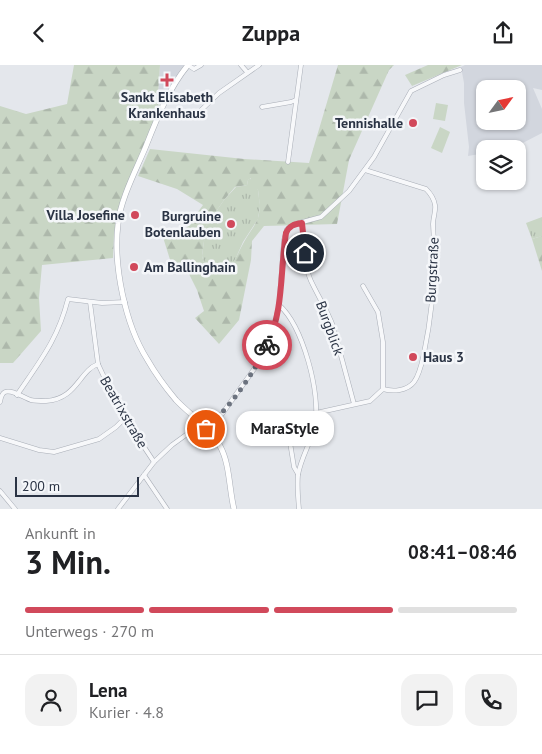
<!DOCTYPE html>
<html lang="de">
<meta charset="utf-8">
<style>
body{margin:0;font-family:"PT Sans",sans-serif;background:#f2f2f2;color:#202124;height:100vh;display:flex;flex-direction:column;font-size:19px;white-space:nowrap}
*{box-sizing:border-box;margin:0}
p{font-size:16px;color:#757577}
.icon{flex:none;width:28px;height:28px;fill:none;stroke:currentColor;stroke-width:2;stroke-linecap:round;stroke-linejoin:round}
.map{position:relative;height:444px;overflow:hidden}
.side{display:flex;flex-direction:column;background:#fff;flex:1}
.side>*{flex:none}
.needle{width:32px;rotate:57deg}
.fabs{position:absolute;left:476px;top:15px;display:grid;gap:10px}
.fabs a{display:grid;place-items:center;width:50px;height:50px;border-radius:10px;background:#fff;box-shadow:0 1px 4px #0004;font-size:25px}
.scale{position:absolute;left:15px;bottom:12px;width:124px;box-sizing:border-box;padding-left:5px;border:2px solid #2b3445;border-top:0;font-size:14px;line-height:18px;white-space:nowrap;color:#2b3445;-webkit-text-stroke:4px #f4f6f9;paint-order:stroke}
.pin{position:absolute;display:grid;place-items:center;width:42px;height:42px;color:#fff;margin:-21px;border:2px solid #fff;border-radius:50%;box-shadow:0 1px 5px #0007}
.courier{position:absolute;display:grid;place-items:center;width:50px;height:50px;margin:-25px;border:4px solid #d1495b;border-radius:50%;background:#fff;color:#222;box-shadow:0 1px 6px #0007}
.bubble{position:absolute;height:35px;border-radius:15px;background:#fff;box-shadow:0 1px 4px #0004;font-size:16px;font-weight:700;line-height:35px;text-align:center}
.summary em{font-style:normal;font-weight:700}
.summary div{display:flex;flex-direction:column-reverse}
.summary{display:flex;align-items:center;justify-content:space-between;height:85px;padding:0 25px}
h1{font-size:32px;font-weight:700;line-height:38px}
.bar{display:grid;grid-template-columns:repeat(4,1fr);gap:8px 5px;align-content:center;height:60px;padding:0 25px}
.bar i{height:6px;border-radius:4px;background:#e0e0e0}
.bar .selected{background:#d1495b}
.bar p{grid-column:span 4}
.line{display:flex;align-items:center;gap:12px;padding:0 25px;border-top:1px solid #e0e0e0}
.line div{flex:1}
.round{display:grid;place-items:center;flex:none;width:52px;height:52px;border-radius:15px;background:#f2f2f2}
header{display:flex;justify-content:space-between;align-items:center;height:65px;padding:0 25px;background:#fff;font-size:22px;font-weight:700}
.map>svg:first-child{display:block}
.built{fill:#d2d6de;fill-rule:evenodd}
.grass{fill:url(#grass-tufts)}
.forest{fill:url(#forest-firs);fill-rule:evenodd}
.pitch{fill:#c9d6c5}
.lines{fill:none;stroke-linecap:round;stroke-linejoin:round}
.street-casing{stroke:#a9aeb7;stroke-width:5}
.secondary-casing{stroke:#a9aeb7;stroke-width:6}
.street{stroke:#f7f8fa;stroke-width:4}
.secondary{stroke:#fff;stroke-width:5}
.done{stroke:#6c737f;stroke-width:5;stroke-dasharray:0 9}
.route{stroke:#d1495b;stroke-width:6}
.poi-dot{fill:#d1495b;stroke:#f4f6f9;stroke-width:2}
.labels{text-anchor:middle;stroke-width:5;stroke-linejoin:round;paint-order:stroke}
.poi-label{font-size:14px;font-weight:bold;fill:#2b3445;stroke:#f4f6f9;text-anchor:end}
.street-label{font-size:14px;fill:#2b3445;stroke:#f4f6f9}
</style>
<header><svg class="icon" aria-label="back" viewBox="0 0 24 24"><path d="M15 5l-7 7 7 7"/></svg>Zuppa<svg class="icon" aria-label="share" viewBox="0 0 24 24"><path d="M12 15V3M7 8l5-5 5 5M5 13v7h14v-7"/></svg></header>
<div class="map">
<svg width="542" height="444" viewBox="0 0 542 444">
<defs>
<pattern id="grass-tufts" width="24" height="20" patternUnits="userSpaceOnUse" patternTransform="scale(1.25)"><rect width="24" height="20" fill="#c9d6c5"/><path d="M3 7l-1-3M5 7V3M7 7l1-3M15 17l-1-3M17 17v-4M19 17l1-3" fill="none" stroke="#adb8ab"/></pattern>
<pattern id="forest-firs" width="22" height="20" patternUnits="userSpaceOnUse" patternTransform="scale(1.25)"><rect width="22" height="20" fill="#c9d6c5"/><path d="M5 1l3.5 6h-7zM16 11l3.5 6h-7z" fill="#adb8ab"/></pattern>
</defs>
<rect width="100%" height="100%" fill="#e4e7ec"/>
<!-- built -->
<g class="built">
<polygon points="160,0 184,0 164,33 158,30"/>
<path d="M465,0H542V25L533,23L542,44V68L515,82L485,84V88L468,91L469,82L464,38V18L461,2ZM485,24H518V56H485Z"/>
</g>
<!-- grass -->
<g class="grass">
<polygon points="250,113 258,125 260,141 258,154 243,177 234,197 226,205 220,208 214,208 206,204 202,191 206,161 224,135 236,122 247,120 248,115"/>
<polygon points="542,152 542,171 532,174 526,158"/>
</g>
<!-- forest -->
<g class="forest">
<polygon points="74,0 160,0 158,30 164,33 118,144 114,169 113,193 42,200 39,233 41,266 13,298 0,298 0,41 26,49 67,39"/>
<path d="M338,0H394L389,5L349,95L337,159L264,161L252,176L251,195L239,255L219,279L195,253L204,246L197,225L186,203L172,201L162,169H182L203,140L177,124L138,111L150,84L244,94L309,98ZM251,113V120L258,125C259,134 261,143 258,153C255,161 248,169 244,177C234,194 230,216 206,204L202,191L206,161L224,135L235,122L247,120L248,115Z"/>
<polygon points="428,0 462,0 412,21 405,10"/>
<polygon points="542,171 542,206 532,174"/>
</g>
<!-- pitch -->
<g class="pitch">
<polygon points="436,38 448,40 445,56 433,54"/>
<polygon points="440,62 450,67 442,88 431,83"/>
</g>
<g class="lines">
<!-- street casing -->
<g class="street-casing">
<g id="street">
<polyline points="188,0 194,4 201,0"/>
<polyline points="241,0 247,7"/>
<polyline points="262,42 291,37 296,35"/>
<polyline points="196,50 219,28 259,0"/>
<polyline points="288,97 301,0"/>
<path d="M365,105L426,124C430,128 434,134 435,140C436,146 433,153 433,159C436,202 433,245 424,288C422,297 420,309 414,317C407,326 393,327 383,324"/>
<path d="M302,158C304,176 303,198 311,216C318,231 327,245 333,261L354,339"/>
<polyline points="90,237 98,299 119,344 154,397"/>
<path d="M279,240C303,261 321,329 315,359C312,376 301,392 298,410C297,421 298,433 299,444"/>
<path d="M17,330C40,296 58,274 68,234L102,238L125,237"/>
<path d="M0,337C1,333 1,329 5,327C12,324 24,333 31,335C35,336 42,336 46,336C77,334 79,306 98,299"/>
<polyline points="316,348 370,336 383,324 383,277 378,247 363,221"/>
<polyline points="287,359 294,402 298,409"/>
<polyline points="205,362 222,349 257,300 273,267 279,240 284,175 287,164 295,159 321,152 349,126 374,92 411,26 444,10 460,5"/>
<polyline points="0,373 39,385 54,387 99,374 116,362 125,353"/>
<polyline points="144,410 167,444"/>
<polyline points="0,426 15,444"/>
<polyline points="118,444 154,397 172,380 201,359"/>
</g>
</g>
<!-- secondary casing -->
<g class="secondary-casing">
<path id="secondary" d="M188,0C169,23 157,53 146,81C137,103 120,135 118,159C113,200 125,259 147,294C155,308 165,322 176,335C190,350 210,362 220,381C230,399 229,424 234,444"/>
</g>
<!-- street -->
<use href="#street" class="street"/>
<!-- secondary -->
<use href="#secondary" class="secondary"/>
</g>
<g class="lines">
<!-- done -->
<path class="done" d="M206,364L205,362C226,350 257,303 267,280"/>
<!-- route -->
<path class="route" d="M267,280C284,245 280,206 286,168C289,161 294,159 302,158L305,188"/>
</g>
<!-- markers -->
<g class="poi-dot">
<path d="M164.5 7.5h5v5h5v5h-5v5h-5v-5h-5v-5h5z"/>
<circle cx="413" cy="58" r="5"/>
<circle cx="135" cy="150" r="5"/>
<circle cx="231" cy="159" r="5"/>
<circle cx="134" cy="202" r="5"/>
<circle cx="413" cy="292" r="5"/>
</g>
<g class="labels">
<!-- poi labels -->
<g class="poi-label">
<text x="167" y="37" text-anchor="middle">Sankt Elisabeth<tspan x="167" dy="16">Krankenhaus</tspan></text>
<text x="403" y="63">Tennishalle</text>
<text x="125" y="155">Villa Josefine</text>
<text x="221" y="156">Burgruine<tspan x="221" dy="16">Botenlauben</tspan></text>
<text x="144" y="207" text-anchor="start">Am Ballinghain</text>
<text x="423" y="297" text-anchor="start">Haus 3</text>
</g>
<!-- street labels -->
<g class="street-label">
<text transform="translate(432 205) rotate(-87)" y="5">Burgstraße</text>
<text transform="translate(330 263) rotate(70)" y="5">Burgblick</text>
<text transform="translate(124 347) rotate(60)" y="5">Beatrixstraße</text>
</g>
</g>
</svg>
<div class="fabs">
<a><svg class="needle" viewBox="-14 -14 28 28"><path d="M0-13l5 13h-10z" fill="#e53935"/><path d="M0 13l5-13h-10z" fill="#757577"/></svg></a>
<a><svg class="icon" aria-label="layers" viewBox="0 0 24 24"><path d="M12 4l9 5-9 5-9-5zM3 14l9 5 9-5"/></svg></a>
</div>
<div class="scale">200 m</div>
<div class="pin" style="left:206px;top:364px;background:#ea580c"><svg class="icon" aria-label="bag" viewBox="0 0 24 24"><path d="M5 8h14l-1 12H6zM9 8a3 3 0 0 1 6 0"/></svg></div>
<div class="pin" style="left:305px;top:188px;background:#1f2937"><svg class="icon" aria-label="home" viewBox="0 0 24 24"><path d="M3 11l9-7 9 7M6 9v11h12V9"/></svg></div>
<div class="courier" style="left:267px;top:280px"><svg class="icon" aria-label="bike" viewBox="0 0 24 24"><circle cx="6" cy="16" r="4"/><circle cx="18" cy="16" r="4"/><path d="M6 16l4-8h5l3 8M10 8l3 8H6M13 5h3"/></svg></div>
<div class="bubble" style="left:236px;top:346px;width:98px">MaraStyle</div>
</div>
<section class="side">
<div class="summary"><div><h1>3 Min.</h1><p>Ankunft in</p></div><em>08:41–08:46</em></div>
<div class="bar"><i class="selected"></i><i class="selected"></i><i class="selected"></i><i></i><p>Unterwegs · 270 m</p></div>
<div class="line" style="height:90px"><a class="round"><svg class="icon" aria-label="person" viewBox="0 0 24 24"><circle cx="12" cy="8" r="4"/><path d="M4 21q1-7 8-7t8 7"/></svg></a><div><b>Lena</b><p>Kurier · 4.8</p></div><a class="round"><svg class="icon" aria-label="chat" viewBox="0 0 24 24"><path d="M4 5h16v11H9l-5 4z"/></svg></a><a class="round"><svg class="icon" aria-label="phone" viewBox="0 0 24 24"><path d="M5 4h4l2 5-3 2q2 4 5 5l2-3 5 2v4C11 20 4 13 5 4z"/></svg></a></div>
</section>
